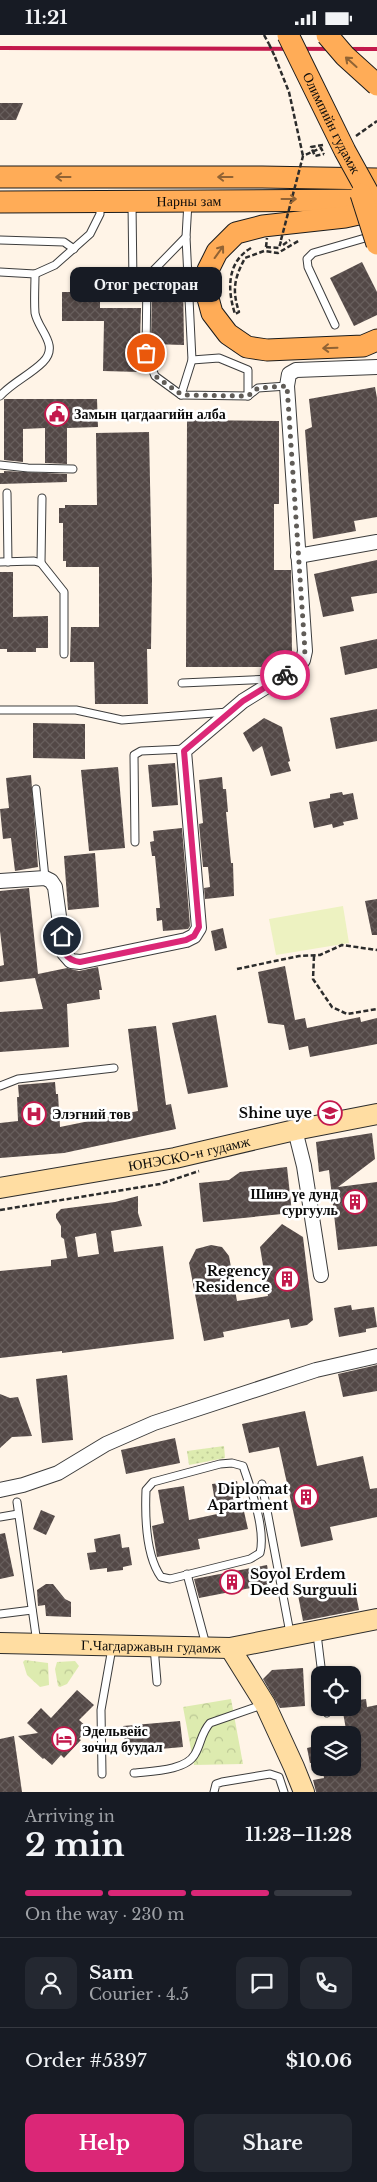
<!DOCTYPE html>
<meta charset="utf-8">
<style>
body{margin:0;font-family:"Libre Baskerville",serif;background:#242831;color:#f1f3f6;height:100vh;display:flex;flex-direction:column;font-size:19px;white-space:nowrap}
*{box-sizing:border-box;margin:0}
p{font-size:16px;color:#9ea1a6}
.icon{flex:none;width:28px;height:28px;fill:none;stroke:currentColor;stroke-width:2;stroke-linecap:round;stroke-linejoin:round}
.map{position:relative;height:1757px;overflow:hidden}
.side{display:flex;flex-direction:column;background:#171b24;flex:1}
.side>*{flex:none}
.tools{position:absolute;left:311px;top:1631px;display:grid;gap:10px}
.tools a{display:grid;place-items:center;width:50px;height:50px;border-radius:10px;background:#171b24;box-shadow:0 1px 4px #0004;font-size:25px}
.pin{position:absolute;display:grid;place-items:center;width:42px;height:42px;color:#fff;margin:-21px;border:2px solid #fff;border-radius:50%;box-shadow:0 1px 5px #0007}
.courier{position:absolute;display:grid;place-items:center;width:50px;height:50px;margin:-25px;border:4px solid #db2777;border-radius:50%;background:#fff;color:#222;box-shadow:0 1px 6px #0007}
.bubble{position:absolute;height:35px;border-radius:10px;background:#171b24;box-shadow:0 1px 4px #0004;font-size:16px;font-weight:800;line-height:35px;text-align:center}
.head em{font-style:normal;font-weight:800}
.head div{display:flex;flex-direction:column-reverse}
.head{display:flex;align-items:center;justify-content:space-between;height:85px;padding:0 25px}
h1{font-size:32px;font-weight:800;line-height:38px}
.bar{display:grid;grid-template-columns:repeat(4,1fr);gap:8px 5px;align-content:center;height:60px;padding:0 25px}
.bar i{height:6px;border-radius:4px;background:#363941}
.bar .current{background:#db2777}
.bar p{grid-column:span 4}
.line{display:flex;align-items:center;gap:12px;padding:0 25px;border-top:1px solid #363941}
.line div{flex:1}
.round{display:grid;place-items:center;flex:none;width:52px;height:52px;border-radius:10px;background:#242831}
.action{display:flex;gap:10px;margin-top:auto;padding:10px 25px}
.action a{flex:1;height:58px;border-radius:10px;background:#db2777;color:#fff;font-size:20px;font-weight:800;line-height:58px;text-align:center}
.action a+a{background:#242831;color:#f1f3f6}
.status{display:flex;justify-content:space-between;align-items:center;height:35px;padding:0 25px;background:#171b24;direction:ltr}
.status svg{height:14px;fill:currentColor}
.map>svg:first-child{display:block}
.park{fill:url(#park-crowns)}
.garden{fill:url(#garden-dots)}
.pitch{fill:#edf2c1}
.building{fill:url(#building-cross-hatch);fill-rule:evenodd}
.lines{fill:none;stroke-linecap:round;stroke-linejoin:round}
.lane-casing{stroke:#3d3d3d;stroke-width:9}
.street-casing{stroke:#3d3d3d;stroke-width:16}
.secondary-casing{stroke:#2c2c2c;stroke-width:22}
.primary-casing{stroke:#1b1b1b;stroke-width:23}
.path{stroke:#2c2c2c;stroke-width:2.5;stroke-dasharray:5 2.5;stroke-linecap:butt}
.lane{stroke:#fff;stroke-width:7}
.street{stroke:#fff;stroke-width:14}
.secondary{stroke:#ffdda2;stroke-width:20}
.primary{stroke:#ffac57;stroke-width:21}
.rail{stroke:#c3194c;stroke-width:4}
.primary-bridge-casing{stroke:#1b1b1b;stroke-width:23;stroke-linecap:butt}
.path-bridge{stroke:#2c2c2c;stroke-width:2.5;stroke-dasharray:5 2.5;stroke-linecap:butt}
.primary-bridge{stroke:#ffac57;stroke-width:21}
.oneway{stroke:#916334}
.done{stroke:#605c57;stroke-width:5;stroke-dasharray:0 9}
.route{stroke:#db2777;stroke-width:6}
.labels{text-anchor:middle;stroke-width:5;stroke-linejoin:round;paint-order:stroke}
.street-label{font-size:14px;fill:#0a0a0a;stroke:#fff}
.poi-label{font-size:14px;font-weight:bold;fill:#0a0a0a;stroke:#fff;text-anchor:start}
</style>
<div class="status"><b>11:21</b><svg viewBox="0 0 49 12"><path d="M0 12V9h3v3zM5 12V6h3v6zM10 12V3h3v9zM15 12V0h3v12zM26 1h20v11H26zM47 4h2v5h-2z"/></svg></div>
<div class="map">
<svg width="377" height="1757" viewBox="0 0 377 1757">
<defs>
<pattern id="park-crowns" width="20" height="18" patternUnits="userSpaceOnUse" patternTransform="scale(1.25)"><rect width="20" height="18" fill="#ddebaf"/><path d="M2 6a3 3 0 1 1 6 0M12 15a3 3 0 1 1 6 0" fill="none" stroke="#bcc895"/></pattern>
<pattern id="garden-dots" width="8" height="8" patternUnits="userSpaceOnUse" patternTransform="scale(1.25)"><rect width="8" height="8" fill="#ddebaf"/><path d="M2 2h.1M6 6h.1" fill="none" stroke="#bcc895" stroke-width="1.8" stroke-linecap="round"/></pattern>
<pattern id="building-cross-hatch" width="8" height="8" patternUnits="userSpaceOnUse" patternTransform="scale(1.25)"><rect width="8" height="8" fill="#534846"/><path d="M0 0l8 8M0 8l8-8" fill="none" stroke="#675e5c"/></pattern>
</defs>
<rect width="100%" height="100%" fill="#fff4e7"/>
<!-- park -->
<g class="park">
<polygon points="25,1625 48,1628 49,1650 40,1652 27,1640 23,1627"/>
<polygon points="75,1626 79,1631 67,1649 60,1652 58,1651 55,1634 57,1627"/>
<polygon points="231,1664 243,1729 194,1730 183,1672"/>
</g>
<!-- garden -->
<polygon class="garden" points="224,1411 225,1423 189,1430 187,1416"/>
<!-- pitch -->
<polygon class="pitch" points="343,871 349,908 276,920 269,884"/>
<!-- building -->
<g class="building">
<polygon points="0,68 23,68 16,85 0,85"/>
<polygon points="362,227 377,257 377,280 354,291 330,243"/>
<polygon points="152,246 183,247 184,310 151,309"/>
<polygon points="62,257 100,257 100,273 141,273 139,337 103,336 104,286 62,286"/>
<polygon points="375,352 377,363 377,482 354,486 356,496 313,504 305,395 312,392 309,364"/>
<polygon points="4,364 97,364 98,392 67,393 67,429 45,428 45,393 23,394 23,427 4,425"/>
<polygon points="187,385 279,386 279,469 274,469 274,535 291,535 292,619 273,632 186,632"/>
<polygon points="149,397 152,545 151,614 147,614 148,669 95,669 94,627 70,627 71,592 99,592 99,532 66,532 66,526 63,526 63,488 59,488 59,473 65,473 65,470 97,470 96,398"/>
<polygon points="4,436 67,439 67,447 0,449 0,438 4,438"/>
<polygon points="377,525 377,558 351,562 354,576 323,582 314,539"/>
<polygon points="0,537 13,537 13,582 48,581 48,613 36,613 36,617 7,617 7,614 0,614"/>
<polygon points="377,604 377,633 345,640 340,612"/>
<polygon points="377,674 377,706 336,714 330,683"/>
<polygon points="264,683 282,692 290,726 288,727 291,736 271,741 262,711 253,717 243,698"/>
<polygon points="33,688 85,689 85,724 33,723"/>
<polygon points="175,728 178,770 152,772 148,730"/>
<polygon points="118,732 125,813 89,816 81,735"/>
<polygon points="31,740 38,832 15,836 11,803 3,804 0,774 9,773 6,743"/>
<polygon points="222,742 223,754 226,754 228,777 226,777 231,828 233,828 234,861 205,864 204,853 210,852 208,832 203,832 199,789 203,788 199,745"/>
<polygon points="342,757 343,760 353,758 358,784 343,787 344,790 333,793 332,789 314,793 309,767 330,763 330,759"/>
<polygon points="182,793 190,891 188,894 163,896 162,885 157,886 156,873 160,873 155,821 152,821 150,807 154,806 153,796"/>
<polygon points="95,818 99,872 68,875 64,821"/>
<polygon points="29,853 38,939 67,933 79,936 98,932 102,955 99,955 100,964 67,969 69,1012 0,1017 0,977 43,974 35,943 0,947 0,931 4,930 0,896 0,856"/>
<polygon points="377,864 377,900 372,900 365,866"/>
<polygon points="223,893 227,913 215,916 211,896"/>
<polygon points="285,931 295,985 305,983 307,993 360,982 361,987 377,983 377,1009 310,1022 308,1011 289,1015 284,990 268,988 258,937"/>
<polygon points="216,980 228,1052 188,1059 172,988"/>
<polygon points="156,991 166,1070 171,1069 176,1094 64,1118 0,1123 0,1088 18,1086 17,1062 19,1062 18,1050 55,1047 56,1059 58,1059 60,1092 138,1076 128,994"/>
<polygon points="372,1098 375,1124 338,1152 377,1147 377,1211 338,1215 329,1135 319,1137 316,1107"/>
<polygon points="287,1132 292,1178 203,1187 199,1148 229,1145 240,1137"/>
<path d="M138,1161V1178L142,1191L111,1196L114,1217L163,1211L174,1304L62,1318V1316L0,1323V1236L51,1231V1225L67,1223L64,1204L61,1202V1191L56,1183V1179L61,1174L115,1167ZM96,1198L99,1219L78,1222L75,1202Z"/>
<polygon points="282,1189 303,1202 313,1285 307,1290 291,1293 289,1284 223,1297 224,1302 204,1306 189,1228 196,1214 211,1210 222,1212 229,1221 237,1266 268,1261 260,1212"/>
<polygon points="351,1270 352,1275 374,1272 377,1292 366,1294 366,1297 339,1302 334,1273"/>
<polygon points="377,1330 377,1356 343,1362 338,1339"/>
<polygon points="67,1340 73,1405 42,1408 36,1344"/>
<polygon points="0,1359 10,1363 18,1362 32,1401 12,1402 0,1413"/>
<polygon points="305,1376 317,1431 363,1421 370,1454 377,1453 377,1482 330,1492 333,1505 301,1512 279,1412 249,1418 242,1389"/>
<polygon points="175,1403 180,1428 126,1439 121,1415"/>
<polygon points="237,1446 248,1494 198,1504 200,1514 157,1522 152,1491 164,1488 158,1455 184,1451 189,1485 217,1479 212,1449"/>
<polygon points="41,1475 55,1481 46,1500 33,1494"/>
<polygon points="5,1498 14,1541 0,1544 0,1499"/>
<polygon points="120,1499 122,1513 129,1512 132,1530 123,1532 123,1535 107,1537 107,1533 90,1535 87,1518 96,1517 94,1504"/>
<polygon points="267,1530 271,1549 199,1563 194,1544"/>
<polygon points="46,1549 53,1549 65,1564 71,1567 71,1582 46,1581 45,1570 38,1571 37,1555"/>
<polygon points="354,1549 359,1575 303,1586 298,1560"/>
<polygon points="303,1633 305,1671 280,1673 263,1644 272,1635"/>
<polygon points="77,1655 94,1670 79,1685 88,1693 79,1704 81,1705 64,1723 61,1720 52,1730 44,1723 43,1724 18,1701 38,1698 27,1688 41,1673 51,1683"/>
<polygon points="366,1664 367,1672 377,1670 377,1757 316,1757 313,1745 324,1743 322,1732 352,1732 352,1700 347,1700 342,1672 352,1672 352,1666"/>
<polygon points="180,1686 183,1712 126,1717 123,1691"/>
<polygon points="14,1701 22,1757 0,1757 0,1704"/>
<polygon points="320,1710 320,1727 310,1728 307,1713"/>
</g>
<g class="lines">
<!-- lane casing -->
<g class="lane-casing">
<g id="lane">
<polyline points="132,169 133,248"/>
<polyline points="186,202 147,242 146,318 155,341 181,360 248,361 258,353 287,351"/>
<polyline points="0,205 64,207 74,214"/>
<polyline points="0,237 35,239 55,230 90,199 100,179 100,170"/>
<polyline points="335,290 308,232 307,224 313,218 372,201"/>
<polyline points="192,325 219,323 248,335 248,361"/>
<polyline points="181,360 192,325 186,202 188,167"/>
<path d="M0,361C13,347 30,340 43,327C60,310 38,295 35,278C34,265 35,251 35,239"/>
<polyline points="0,430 28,433 73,434"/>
<polyline points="7,458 8,527"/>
<polyline points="0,527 34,526 41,528 64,557 64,619"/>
<polyline points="41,528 42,463"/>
<polyline points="182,648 272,644"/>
<polyline points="1,675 76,675 122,685 228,677"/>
<polyline points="36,754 45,843"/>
<polyline points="135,807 134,720 141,716 186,714"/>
<polyline points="0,1051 18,1044 114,1033"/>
<path d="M232,1428L243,1431C251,1454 266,1494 260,1518L250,1524L170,1544L161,1542C146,1521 145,1480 146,1455L153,1447L220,1429Z"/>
<polyline points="262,1449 290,1598"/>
<polyline points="17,1467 37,1608"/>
<polyline points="0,1482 18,1479"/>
<polyline points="187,1539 206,1610"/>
<polyline points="0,1579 32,1575"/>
<polyline points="317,1599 322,1640"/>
<polyline points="154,1612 157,1647"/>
<polyline points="326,1672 327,1678"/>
<path d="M134,1738C151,1736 186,1736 195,1719C201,1709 201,1698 210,1688L262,1670"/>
<polyline points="102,1739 101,1675 112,1613"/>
<polyline points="214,1757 216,1749 222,1747 270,1739 279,1742 284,1757"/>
</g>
</g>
<!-- street casing -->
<g class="street-casing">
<g id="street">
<polyline points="298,521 377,507"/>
<polyline points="0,846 45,843 51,846 55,852 64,918 71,926 80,927 186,905 194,901 199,893 184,716 243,666 298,632 303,625 305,616 287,351 289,339 296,335 377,332"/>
<polyline points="295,1095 304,1131 321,1240"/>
<polyline points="0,1455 23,1450 58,1438 106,1409 154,1388 316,1335 377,1321"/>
</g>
</g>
<!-- secondary casing -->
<g class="secondary-casing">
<g id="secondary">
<path id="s1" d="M0,1153L175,1123L295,1095L377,1079"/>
<path id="s2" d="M0,1608L230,1613L377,1584"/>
<polyline points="230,1613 265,1669 294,1732 304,1757"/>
</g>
</g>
<!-- primary casing -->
<g class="primary-casing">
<g id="primary">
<polyline points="0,142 262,142 377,144"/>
<path id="s3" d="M0,167L377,165"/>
<polyline points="377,175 345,182 263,191 236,198 217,217 208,235 206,256 212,278 228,299 247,312 267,315 363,311 377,305"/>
</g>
</g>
<!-- path -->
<g class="path">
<polyline points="264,0 269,9"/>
<polyline points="275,22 289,57 303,121"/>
<polyline points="356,101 377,86"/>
<polyline points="323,110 311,112 315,121 324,119"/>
<polyline points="283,210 290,205"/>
<polyline points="266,212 279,213 281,206"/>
<path d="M251,213C227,227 227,254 235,279L239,277C232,255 234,244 245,223L264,216L278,218L300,205"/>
<polyline points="314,921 313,944 332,972 347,979 377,974"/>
<polyline points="237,934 299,921 320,920 342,910 377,915"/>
<polyline points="0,1175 160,1149 199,1136"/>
</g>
<!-- lane -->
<use href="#lane" class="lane"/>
<!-- street -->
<use href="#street" class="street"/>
<!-- secondary -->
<use href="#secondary" class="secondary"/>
<!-- primary -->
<use href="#primary" class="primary"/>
<!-- rail -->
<polyline class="rail" points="0,13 377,14"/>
<!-- primary-bridge casing -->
<g class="primary-bridge-casing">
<g id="primary-bridge">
<path id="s4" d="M288,0L345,116L377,174"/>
<polyline points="327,0 345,21 377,50"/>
<polyline points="361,159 377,209"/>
</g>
</g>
<!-- path-bridge -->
<g class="path-bridge">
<polyline points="269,9 275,22"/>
<polyline points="281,205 303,121 321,113 324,119"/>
<polyline points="266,212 267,203"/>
</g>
<!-- primary-bridge -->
<use href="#primary-bridge" class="primary-bridge"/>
</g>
<!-- one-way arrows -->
<defs><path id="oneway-shaft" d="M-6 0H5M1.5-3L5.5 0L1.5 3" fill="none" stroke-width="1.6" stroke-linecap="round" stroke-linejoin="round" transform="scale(1.25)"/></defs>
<g class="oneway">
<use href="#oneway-shaft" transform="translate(351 27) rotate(-138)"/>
<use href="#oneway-shaft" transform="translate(63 142) rotate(-180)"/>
<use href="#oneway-shaft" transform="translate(225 142) rotate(180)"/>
<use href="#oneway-shaft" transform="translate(289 164)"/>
<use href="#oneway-shaft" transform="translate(219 217) rotate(-54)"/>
<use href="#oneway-shaft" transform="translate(330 313) rotate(178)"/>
</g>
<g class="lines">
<!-- done -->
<path class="done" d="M146,318L155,341L182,360L248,361L258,353L287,351L305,616C302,629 296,633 285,640"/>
<!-- route -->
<path class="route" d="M62,901C64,916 63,924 80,927L186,905L194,901L199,892L184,716L243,666L285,640"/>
</g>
<!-- icons -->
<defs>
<g id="civic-ring" transform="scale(1.25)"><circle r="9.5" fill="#fff" stroke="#c3194c" stroke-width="1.5"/><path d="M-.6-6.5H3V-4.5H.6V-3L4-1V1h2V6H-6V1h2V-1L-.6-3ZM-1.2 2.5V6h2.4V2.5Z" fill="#c3194c"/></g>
<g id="school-ring" transform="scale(1.25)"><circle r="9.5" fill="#fff" stroke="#c3194c" stroke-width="1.5"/><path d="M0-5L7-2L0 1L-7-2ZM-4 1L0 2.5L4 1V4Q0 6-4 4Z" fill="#c3194c"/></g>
<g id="hospital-ring" transform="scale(1.25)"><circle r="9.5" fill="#fff" stroke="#c3194c" stroke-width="1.5"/><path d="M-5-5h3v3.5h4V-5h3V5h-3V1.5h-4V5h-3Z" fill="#c3194c"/></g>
<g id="building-ring" transform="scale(1.25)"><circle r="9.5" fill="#fff" stroke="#c3194c" stroke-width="1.5"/><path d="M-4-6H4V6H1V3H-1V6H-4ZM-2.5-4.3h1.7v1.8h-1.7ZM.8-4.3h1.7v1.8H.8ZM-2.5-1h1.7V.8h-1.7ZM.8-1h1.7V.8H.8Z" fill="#c3194c"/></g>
<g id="hotel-ring" transform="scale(1.25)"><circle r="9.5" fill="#fff" stroke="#c3194c" stroke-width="1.5"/><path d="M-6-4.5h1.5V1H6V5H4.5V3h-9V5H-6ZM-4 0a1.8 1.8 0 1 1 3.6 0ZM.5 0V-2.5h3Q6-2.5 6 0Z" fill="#c3194c"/></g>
</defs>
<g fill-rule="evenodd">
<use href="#civic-ring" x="57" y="379"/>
<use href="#school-ring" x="330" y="1078"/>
<use href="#hospital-ring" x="34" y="1079"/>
<use href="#building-ring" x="355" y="1167"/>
<use href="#building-ring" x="287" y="1244"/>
<use href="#building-ring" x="306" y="1462"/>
<use href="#building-ring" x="232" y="1547"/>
<use href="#hotel-ring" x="64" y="1704"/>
</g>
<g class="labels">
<!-- street labels -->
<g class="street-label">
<text dy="5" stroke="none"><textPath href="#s4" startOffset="98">Олимпийн гудамж</textPath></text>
<text dy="5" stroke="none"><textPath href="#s3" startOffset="189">Нарны зам</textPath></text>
<text dy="5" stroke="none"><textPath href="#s1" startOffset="192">ЮНЭСКО-н гудамж</textPath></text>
<text dy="5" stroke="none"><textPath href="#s2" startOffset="151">Г.Чагдаржавын гудамж</textPath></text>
</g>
<!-- poi labels -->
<g class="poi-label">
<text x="74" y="384">Замын цагдаагийн алба</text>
<text x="312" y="1083" text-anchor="end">Shine uye</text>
<text x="52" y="1084">Элэгний төв</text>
<text x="338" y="1164" text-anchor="end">Шинэ үе дунд<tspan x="338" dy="16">сургууль</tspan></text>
<text x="270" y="1241" text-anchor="end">Regency<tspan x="270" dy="16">Residence</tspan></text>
<text x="288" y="1459" text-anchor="end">Diplomat<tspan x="288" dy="16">Apartment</tspan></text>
<text x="250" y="1544">Soyol Erdem<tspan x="250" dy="16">Deed Surguuli</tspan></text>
<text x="82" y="1701">Эдельвейс<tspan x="82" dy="16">зочид буудал</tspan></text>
</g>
</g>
</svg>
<div class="tools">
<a><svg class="icon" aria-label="locate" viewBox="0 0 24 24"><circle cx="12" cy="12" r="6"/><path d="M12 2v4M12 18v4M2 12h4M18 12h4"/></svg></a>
<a><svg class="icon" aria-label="layers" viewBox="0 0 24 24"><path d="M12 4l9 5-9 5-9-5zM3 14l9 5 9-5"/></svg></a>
</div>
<div class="pin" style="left:146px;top:318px;background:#ea580c"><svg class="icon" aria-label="bag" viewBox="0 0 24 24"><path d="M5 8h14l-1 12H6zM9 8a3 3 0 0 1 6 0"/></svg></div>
<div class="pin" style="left:62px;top:901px;background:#1f2937"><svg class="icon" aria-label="home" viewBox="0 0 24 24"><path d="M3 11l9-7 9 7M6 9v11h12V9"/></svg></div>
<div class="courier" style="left:285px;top:640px"><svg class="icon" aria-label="bike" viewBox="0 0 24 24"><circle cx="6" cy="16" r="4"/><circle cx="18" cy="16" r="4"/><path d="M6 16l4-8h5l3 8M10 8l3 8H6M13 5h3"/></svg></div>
<div class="bubble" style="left:70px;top:232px;width:152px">Отог ресторан</div>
</div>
<section class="side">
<div class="head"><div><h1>2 min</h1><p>Arriving in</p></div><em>11:23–11:28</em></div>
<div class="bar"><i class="current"></i><i class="current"></i><i class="current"></i><i></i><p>On the way · 230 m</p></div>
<div class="line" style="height:90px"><a class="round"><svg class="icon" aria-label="person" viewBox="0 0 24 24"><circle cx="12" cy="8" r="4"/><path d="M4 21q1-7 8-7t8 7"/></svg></a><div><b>Sam</b><p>Courier · 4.5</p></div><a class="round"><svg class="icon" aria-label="chat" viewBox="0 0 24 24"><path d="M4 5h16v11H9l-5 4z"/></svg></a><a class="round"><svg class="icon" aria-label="phone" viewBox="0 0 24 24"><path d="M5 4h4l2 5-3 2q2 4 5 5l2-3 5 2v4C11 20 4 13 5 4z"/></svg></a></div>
<div class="line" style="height:65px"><div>Order #5397</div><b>$10.06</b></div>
<div class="action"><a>Help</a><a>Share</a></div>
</section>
